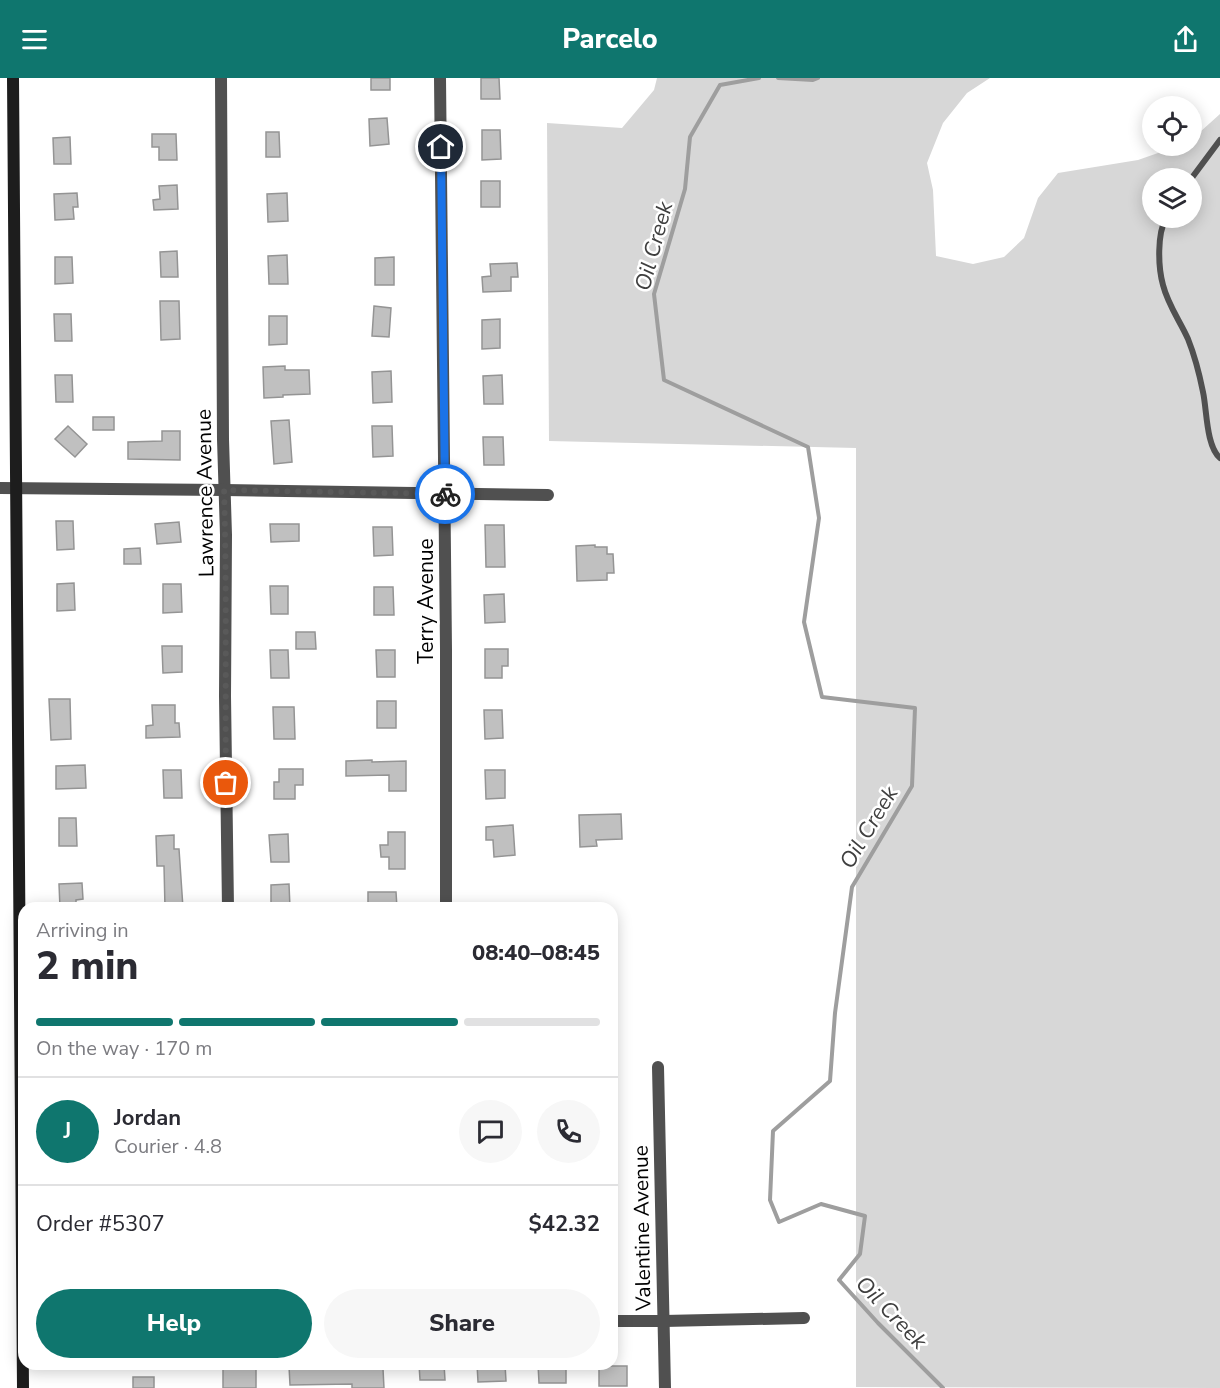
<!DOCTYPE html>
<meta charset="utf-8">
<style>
body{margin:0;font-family:"Nunito Sans",sans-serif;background:#f7f7f7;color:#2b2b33;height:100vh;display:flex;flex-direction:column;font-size:22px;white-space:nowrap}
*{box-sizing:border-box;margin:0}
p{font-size:20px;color:#7c7c81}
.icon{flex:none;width:33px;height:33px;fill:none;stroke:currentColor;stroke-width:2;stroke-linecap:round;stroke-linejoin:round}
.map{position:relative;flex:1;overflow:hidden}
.drawer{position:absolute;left:18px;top:824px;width:600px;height:468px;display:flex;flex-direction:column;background:#fff;border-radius:18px;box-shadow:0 3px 15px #0003}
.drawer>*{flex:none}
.tools{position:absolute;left:1142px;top:18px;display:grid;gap:12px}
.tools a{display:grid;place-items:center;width:60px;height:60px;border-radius:50%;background:#fff;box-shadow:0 3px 15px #0003;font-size:30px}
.pin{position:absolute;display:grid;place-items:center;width:51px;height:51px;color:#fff;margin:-26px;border:3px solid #fff;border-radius:50%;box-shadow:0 2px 6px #0007}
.courier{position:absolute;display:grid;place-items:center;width:60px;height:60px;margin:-30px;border:4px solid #1a73e8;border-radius:50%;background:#fff;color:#222;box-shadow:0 2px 8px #0007}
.head em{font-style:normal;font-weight:800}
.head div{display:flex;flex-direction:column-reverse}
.head{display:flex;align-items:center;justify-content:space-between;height:102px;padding:0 18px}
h1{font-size:39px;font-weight:800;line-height:45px}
.bar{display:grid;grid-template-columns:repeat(4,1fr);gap:9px 6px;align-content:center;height:72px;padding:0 18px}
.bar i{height:8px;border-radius:4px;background:#e1e1e2}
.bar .selected{background:#0f766e}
.bar p{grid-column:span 4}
.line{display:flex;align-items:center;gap:15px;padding:0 18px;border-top:2px solid #e1e1e2}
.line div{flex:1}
.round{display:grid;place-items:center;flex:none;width:63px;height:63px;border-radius:32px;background:#f7f7f7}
.action{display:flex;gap:12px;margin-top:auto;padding:12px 18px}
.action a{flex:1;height:69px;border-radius:36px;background:#0f766e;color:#fff;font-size:24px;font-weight:800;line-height:69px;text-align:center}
.action a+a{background:#f7f7f7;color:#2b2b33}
header{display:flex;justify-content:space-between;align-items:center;height:78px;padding:0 18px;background:#0f766e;color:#fff;font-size:27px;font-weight:800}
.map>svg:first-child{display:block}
.green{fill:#d7d7d7;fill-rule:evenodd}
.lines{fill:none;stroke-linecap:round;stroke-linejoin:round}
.stream{stroke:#9e9e9e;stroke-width:4}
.building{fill:#c0c0c0;stroke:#949494;stroke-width:1.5}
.lane{stroke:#505050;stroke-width:6}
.street{stroke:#505050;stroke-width:12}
.secondary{stroke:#1d1d1d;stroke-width:12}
.done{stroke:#595959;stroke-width:6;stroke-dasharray:0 10.8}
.route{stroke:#1a73e8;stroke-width:8}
.labels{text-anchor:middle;stroke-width:5;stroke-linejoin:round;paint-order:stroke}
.street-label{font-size:21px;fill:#000;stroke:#fff}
.water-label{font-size:22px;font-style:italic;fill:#3f3f3f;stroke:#fff}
</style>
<header><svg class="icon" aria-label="menu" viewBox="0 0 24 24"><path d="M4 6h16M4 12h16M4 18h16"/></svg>Parcelo<svg class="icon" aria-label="share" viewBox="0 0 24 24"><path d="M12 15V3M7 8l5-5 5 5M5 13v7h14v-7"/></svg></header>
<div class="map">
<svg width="1220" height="1310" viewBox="0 0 1220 1310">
<rect width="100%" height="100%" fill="#fff"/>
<!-- green -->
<path class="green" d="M657,0H990L967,15L943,45L927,85L933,112L936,178L973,186L1004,179L1024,160L1038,120L1058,95L1138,82L1178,68H1191V60L1200,54L1220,36V1310L856,1309V370L549,363L547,45L622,50L654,12ZM1152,100H1191V140H1152Z"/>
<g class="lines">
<!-- stream -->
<g class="stream">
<polyline points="759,0 720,7 690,59 685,111 654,216 664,302 808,369 819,440 804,544 822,619 915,630 912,708 852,809 835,935 830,1003 773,1053 770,1122 779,1144 821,1126 865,1138 860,1176 839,1202 878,1245 943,1310"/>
<polyline points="778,0 813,2 818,0"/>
</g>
</g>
<!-- building -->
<g class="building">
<rect x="371" y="0" width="19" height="12"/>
<polygon points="481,0 499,0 500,21 481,21"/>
<polygon points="387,40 389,66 370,68 369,41"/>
<polygon points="482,52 500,52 501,81 482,82"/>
<polygon points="266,54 279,54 280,79 266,79"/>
<polygon points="152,56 176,56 177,82 159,82 159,69 152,69"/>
<polygon points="70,59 71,86 54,86 53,60"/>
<rect x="481" y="103" width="19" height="26"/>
<polygon points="177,107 178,131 154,132 153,122 160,121 159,108"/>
<polygon points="77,115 78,129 73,129 74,141 55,142 54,116"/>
<polygon points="287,115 288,143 268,144 267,116"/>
<polygon points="177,173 178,199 161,199 160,174"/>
<polygon points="287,177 288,206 269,206 268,178"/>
<polygon points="55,179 72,179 73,205 55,206"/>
<polygon points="394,179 394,207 375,207 375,180"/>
<polygon points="517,185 518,199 511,199 511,213 483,214 482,199 491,198 490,186"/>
<polygon points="160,223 179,223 180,261 161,262"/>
<polygon points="374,228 391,230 389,259 372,258"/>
<polygon points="54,236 71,236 72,263 55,263"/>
<polygon points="269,238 287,238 287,266 269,267"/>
<polygon points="500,241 500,270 482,271 482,242"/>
<polygon points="285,288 285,292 309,292 310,316 283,317 283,319 264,320 263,289"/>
<polygon points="391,293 392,324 373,325 372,294"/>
<polygon points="55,297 72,297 73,324 56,324"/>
<polygon points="502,297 503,326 484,326 483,298"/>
<rect x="93" y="339" width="21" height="13"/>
<polygon points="289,342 292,384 274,386 271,343"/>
<polygon points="68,348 87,366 75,379 55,361"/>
<polygon points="372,348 392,348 393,378 373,379"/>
<polygon points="162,353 180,353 180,382 128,381 128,364 162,363"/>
<polygon points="483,359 503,359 504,387 484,387"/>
<polygon points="56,443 73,443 74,471 57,472"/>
<polygon points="179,444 181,464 157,466 155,446"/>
<polygon points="270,446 299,446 299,463 271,464"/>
<polygon points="485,447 504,447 505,489 486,489"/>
<polygon points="373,449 392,449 393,477 374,478"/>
<polygon points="595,467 595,469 607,469 607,476 613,476 614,495 607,495 607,502 577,503 576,468"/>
<polygon points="140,470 141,486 124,486 124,471"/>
<polygon points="74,505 75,532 57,533 57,506"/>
<polygon points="163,506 181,506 182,534 163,535"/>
<polygon points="270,508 288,508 288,536 271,536"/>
<polygon points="374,509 393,509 394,537 374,537"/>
<polygon points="504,516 505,544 485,545 484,517"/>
<polygon points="296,554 315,554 316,571 296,571"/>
<polygon points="162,568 182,568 182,594 163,595"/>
<polygon points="485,571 508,571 508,588 502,588 502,600 485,600"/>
<polygon points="270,572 288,572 289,600 271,600"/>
<polygon points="376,572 395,572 395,599 377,599"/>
<polygon points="49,621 70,621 71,661 51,662"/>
<rect x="377" y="623" width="19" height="27"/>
<polygon points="152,627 175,627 175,645 179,645 180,659 146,660 146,648 153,647"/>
<polygon points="273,629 294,629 295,661 274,661"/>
<polygon points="484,632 502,632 503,660 485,661"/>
<polygon points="372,682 372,684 406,683 406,713 389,713 389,697 346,698 346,683"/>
<polygon points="85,687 86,710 56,711 56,688"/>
<polygon points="279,691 303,691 303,707 295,707 295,721 274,721 274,704 279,704"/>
<polygon points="163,692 181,692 182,720 164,720"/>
<polygon points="485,692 505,692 505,720 486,721"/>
<polygon points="621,736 622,761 596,762 597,768 580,769 579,737"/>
<polygon points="59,740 76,740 77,768 59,768"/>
<polygon points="513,747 515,777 494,779 493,762 486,762 486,749"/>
<polygon points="388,754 405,754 405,791 389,791 389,779 381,779 380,767 388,767"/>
<polygon points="288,756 289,784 271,784 269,757"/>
<polygon points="174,757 174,771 179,771 183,830 165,830 164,788 157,788 156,758"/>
<polygon points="82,805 83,821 76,822 76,829 60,830 59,806"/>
<polygon points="289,806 290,830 271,830 271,807"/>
<polygon points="368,814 396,814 397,830 368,830"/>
<rect x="223" y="1286" width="33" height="24"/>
<polygon points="299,1286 316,1286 316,1288 367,1286 368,1291 383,1291 384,1310 352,1310 352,1306 290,1307 289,1288 300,1288"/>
<polygon points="419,1286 444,1286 445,1302 420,1302"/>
<polygon points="477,1286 505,1286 506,1303 478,1304"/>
<polygon points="538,1286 566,1286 566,1305 539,1305"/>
<rect x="599" y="1288" width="28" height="20"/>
<rect x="133" y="1299" width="21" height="11"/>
</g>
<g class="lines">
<!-- lane -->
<g class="lane">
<polyline points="1191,101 1220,62"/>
<path d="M1166,140C1157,156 1158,189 1163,207C1168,227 1180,243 1188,261C1194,276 1200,299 1203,314C1207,332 1206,368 1220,380"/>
</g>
<!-- street -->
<g class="street">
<polyline points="221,0 223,361 226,457 225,618 228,830"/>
<polyline points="440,0 446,571 446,830"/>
<polyline points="0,410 224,412 548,417"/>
<polyline points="658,989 665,1310"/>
<polyline points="612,1243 664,1243 804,1240"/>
</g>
<!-- secondary -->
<polyline class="secondary" points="13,0 23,1310"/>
</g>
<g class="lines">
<!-- done -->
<path class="done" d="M226,705C225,607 227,509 224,412L445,416"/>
<!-- route -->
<polyline class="route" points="441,69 445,416"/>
</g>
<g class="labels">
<!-- street labels -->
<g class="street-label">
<text transform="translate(205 415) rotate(-91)" y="7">Lawrence Avenue</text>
<text transform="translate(426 523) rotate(-90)" y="7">Terry Avenue</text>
<text transform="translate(642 1150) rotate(-91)" y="7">Valentine Avenue</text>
</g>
<!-- water labels -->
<g class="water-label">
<text transform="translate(653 168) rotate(-75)" y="8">Oil Creek</text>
<text transform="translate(868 749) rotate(-59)" y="8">Oil Creek</text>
<text transform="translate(892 1234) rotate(46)" y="8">Oil Creek</text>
</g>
</g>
</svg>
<div class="tools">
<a><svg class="icon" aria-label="locate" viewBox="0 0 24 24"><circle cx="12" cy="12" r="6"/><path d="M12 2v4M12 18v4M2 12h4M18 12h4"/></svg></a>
<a><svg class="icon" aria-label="layers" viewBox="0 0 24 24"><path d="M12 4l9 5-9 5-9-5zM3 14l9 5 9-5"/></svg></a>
</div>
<div class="pin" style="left:226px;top:705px;background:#ea580c"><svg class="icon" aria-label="bag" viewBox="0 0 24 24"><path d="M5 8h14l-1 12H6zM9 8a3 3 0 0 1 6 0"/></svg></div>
<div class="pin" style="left:441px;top:69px;background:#1f2937"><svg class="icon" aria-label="home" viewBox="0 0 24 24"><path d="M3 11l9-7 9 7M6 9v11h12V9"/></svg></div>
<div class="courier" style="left:445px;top:416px"><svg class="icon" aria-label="bike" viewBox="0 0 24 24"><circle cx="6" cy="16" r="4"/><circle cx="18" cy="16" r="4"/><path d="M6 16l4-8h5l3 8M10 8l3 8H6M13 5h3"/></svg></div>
<section class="drawer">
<div class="head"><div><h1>2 min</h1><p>Arriving in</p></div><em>08:40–08:45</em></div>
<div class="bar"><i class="selected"></i><i class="selected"></i><i class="selected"></i><i></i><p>On the way · 170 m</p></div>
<div class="line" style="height:108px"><b class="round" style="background:#0f766e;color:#fff">J</b><div><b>Jordan</b><p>Courier · 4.8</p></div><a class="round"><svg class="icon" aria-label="chat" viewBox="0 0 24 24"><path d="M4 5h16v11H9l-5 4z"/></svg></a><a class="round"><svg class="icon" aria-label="phone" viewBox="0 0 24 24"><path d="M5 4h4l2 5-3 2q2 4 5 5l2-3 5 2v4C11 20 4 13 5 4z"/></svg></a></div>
<div class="line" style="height:78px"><div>Order #5307</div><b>$42.32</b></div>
<div class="action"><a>Help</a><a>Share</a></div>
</section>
</div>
